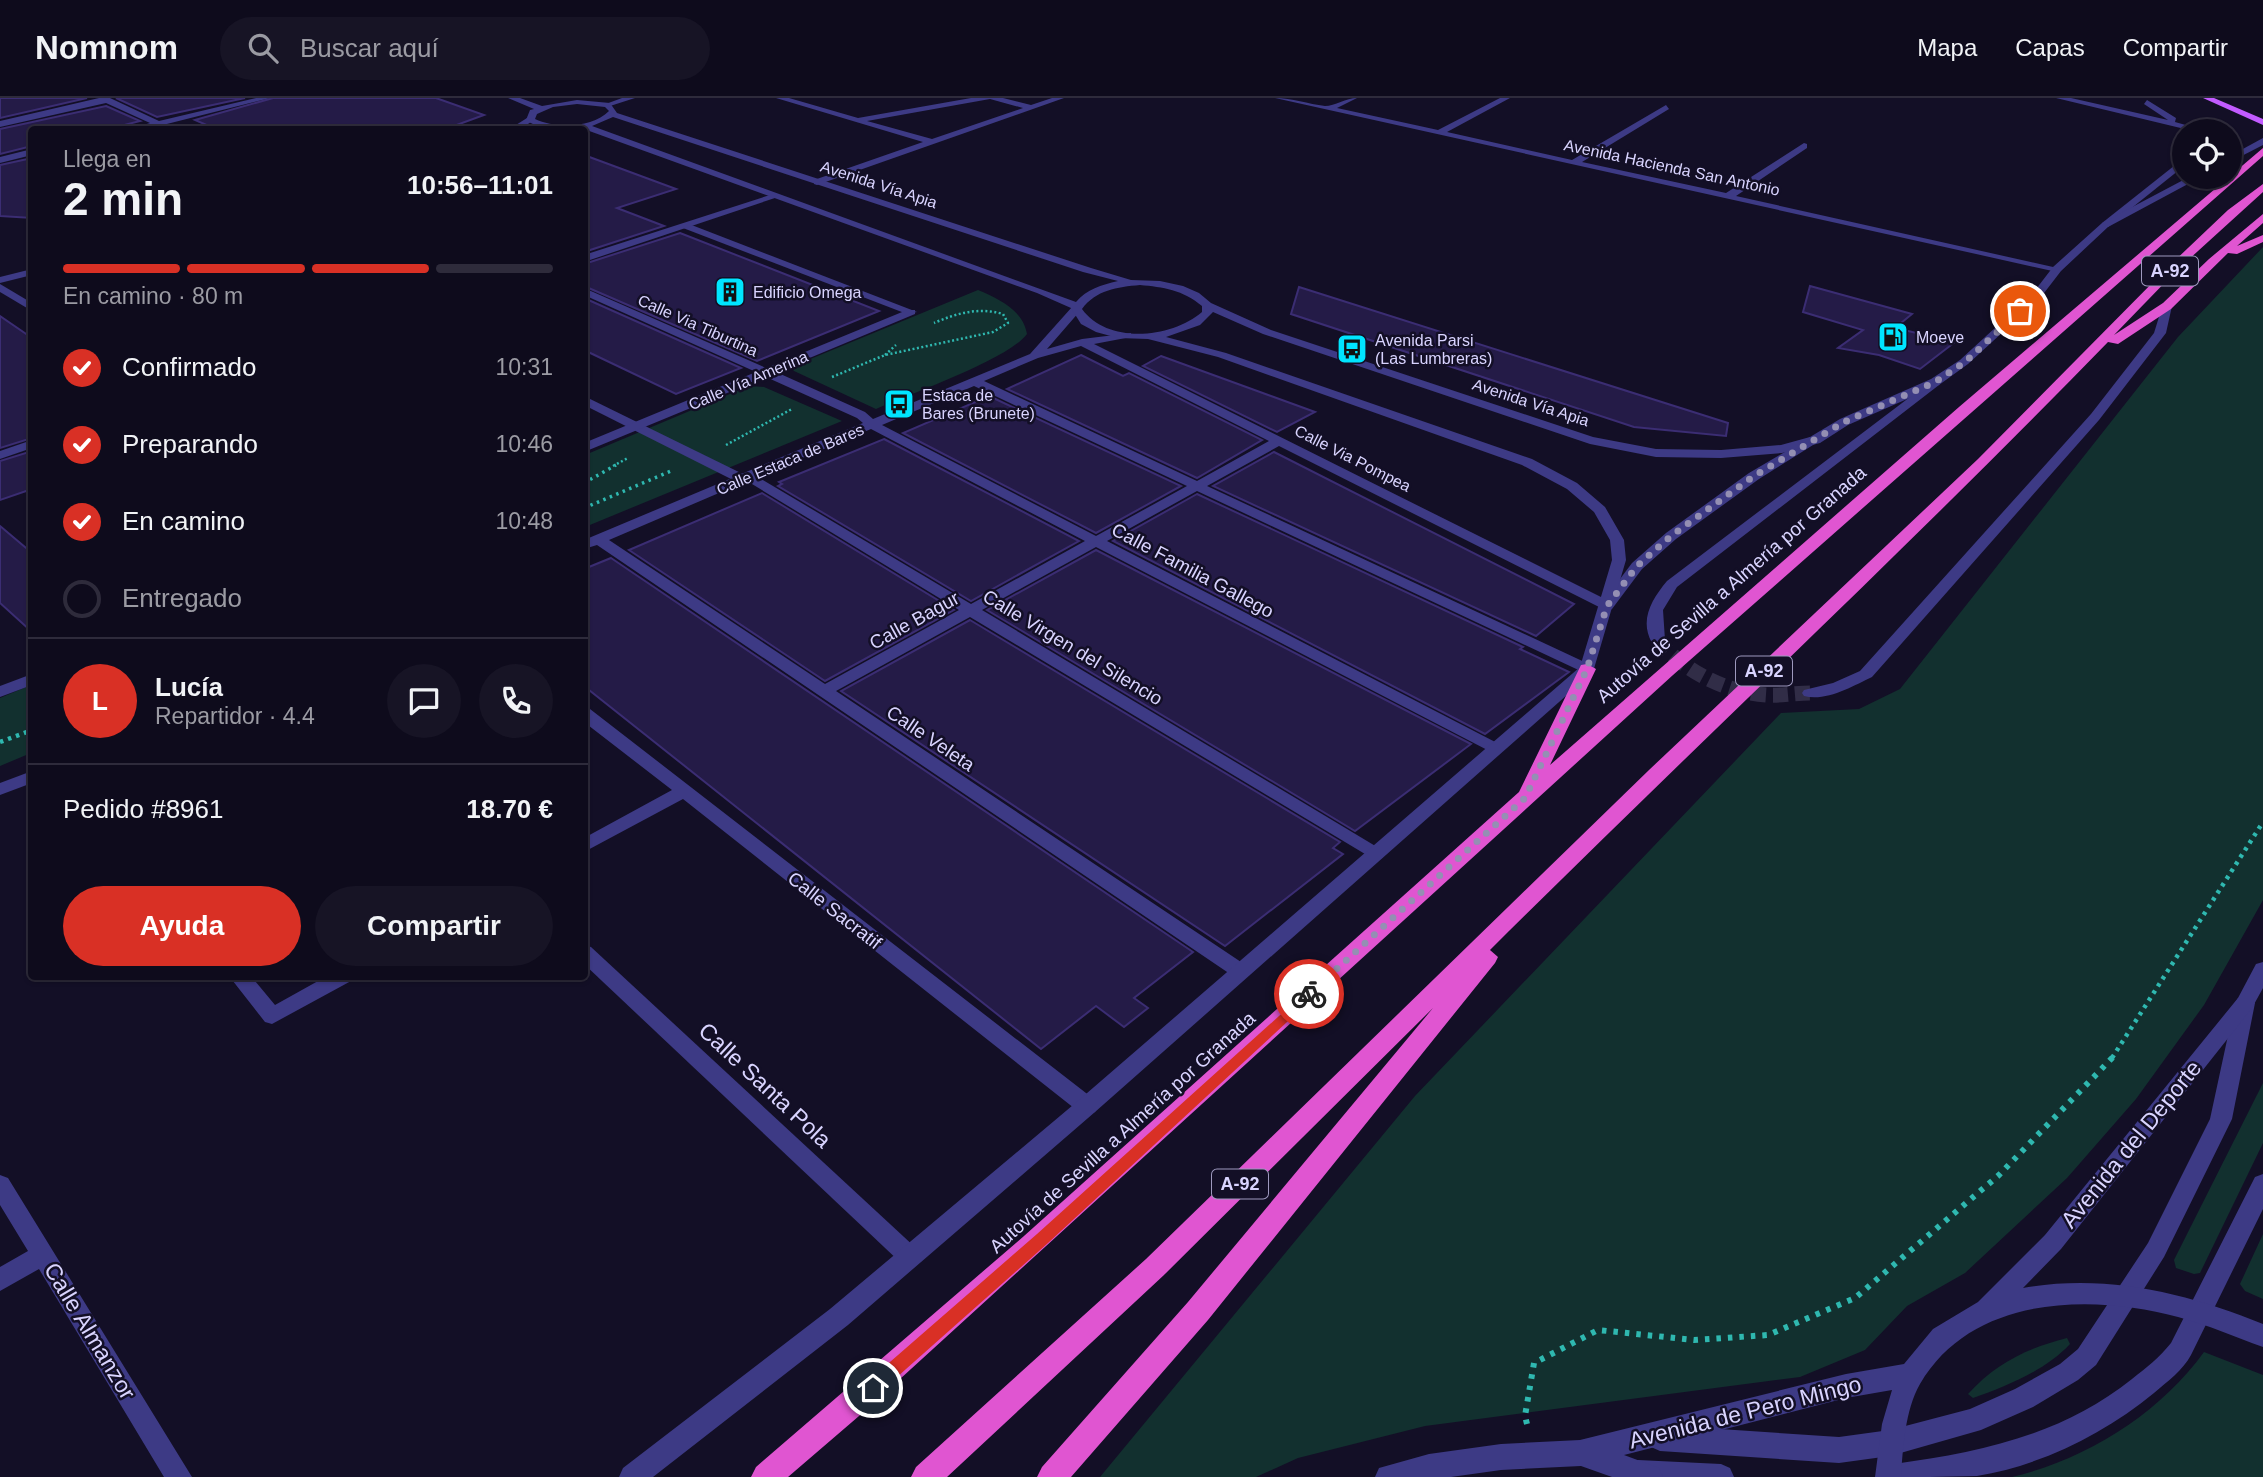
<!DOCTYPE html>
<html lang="es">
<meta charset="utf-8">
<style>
body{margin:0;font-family:Helvetica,sans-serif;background:#171425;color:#f1f3f6;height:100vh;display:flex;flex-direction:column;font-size:26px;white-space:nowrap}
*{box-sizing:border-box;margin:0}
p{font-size:23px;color:#9b9ba3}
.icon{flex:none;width:38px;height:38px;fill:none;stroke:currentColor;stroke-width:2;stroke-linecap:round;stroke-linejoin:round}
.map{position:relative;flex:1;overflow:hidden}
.side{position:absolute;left:28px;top:28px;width:560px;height:854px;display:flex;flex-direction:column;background:#0e0b1c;border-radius:7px;box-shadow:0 2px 5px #0004,0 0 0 2px #2e2b3b}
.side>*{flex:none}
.fabs{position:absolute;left:2172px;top:21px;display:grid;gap:14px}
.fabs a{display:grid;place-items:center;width:70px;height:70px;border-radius:50%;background:#0e0b1c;box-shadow:0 2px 5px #0004,0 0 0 2px #2e2b3b;font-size:35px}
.pin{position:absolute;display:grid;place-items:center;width:60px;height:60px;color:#fff;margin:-30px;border:4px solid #fff;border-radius:50%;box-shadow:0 2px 7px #0007}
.courier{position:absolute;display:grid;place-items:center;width:70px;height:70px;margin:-35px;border:5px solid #d93025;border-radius:50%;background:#fff;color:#222;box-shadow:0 2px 9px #0007}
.summary em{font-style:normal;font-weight:700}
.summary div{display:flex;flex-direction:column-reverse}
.summary{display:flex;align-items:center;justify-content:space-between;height:119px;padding:0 35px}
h1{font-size:46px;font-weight:700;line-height:52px}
.bar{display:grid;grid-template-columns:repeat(4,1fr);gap:10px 7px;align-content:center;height:84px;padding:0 35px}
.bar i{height:9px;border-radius:5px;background:#2e2b3b}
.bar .current{background:#d93025}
.bar p{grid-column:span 4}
.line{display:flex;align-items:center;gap:18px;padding:0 35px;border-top:2px solid #2e2b3b}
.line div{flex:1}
.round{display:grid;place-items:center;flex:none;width:74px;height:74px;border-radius:37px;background:#171425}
ol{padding:0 35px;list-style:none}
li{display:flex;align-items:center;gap:21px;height:77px}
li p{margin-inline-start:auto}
li .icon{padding:7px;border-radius:50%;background:#d93025;color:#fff;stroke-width:4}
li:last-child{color:#9b9ba3}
li i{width:38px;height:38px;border:4px solid #2e2b3b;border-radius:50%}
.cta{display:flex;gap:14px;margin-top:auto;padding:14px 35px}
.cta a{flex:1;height:80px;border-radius:42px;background:#d93025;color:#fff;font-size:28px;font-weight:700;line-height:80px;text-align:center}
.cta a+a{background:#171425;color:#f1f3f6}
header{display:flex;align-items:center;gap:42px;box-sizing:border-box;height:98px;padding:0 35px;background:#0e0b1c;border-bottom:2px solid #2e2b3b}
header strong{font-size:33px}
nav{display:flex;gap:38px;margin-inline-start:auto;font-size:24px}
.search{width:490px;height:63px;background:#171425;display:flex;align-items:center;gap:18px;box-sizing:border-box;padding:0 24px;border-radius:38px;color:#9b9ba3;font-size:26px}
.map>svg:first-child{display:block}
.green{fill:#12302f}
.building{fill:#241b47;stroke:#3b2d73;stroke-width:2}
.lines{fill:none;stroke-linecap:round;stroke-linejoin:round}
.minor-tunnel{stroke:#312d47;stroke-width:15;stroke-dasharray:15 7;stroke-linecap:butt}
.path-far3{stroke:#2fb8b0;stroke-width:2.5;stroke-dasharray:2 2.5;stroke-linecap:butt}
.path-far2{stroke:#2fb8b0;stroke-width:3.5;stroke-dasharray:2.5 4.5;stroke-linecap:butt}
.path-far1{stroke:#2fb8b0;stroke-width:4.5;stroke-dasharray:3.5 5;stroke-linecap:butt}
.path{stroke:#2fb8b0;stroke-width:6;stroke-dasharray:4.5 7;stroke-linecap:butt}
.service{fill:#3d3a85;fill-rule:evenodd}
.pedestrian{fill:#3d3a85;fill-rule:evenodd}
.minor{fill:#3d3a85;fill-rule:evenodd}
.tertiary{fill:#3d3a85;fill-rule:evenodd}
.primary{fill:#c25bff;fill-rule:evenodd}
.trunk{fill:#e055d1;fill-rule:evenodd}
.route{fill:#d93025}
.done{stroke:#948fb3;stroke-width:7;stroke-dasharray:0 12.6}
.labels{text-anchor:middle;stroke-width:5;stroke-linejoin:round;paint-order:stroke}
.far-street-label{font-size:16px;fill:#d9d4ff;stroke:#130f26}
.far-poi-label{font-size:16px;fill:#d9d4ff;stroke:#130f26;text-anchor:start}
.shield{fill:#130f26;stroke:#9e99be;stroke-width:2}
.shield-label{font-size:18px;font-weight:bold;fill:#d9d4ff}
.street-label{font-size:19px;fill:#d9d4ff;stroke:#130f26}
.near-street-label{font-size:23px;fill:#d9d4ff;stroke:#130f26}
</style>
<header>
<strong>Nomnom</strong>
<div class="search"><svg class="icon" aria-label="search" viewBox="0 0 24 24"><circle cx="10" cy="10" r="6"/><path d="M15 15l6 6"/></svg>Buscar aquí</div>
<nav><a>Mapa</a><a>Capas</a><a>Compartir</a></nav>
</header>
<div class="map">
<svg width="2263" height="1379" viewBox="0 0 2263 1379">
<rect width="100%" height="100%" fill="#130f26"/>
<!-- green -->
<g class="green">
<polygon points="2263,149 2263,802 2204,907 2136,1001 2067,1080 1965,1175 1907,1208 1865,1252 1800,1279 1425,1328 1298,1360 1256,1379 1100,1379 1415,998 1781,615 1859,611 1900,591 2178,239"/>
<path d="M978,192C999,201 1023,212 1027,236C1009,261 910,296 876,311L794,273L791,269Z"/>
<polygon points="749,288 764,289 842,323 585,429 585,357"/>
<polygon points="31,587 31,655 0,668 0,600"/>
<polygon points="2263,985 2263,1045 2200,1175 2194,1176 2176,1170 2174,1162"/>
<polygon points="2263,1136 2263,1201 2245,1193 2240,1186"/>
<path d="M2067,1240L2070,1246C2046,1272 2007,1288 1973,1300L1968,1296C1996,1265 2028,1250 2067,1240Z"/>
<path d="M2204,1254L2263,1277V1379H2012C2087,1361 2159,1316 2204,1254Z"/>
</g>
<!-- building -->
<g class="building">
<polygon points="0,0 87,0 0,20"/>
<polygon points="116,0 245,0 157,19"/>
<polygon points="273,0 436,0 484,17 443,32 218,32 195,22"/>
<polygon points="106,8 140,23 105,32 32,32 32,48 0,56 0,31"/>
<polygon points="584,57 676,91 617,110 664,128 584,154"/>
<polygon points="32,60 32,120 0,118 0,67"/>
<polygon points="680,135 879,213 757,263 584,188 584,166"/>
<polygon points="1810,188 1912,216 1895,230 1955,244 1920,271 1879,257 1838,250 1863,232 1803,214"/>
<polygon points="1299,189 1728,325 1726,338 1634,329 1291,216"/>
<polygon points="584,200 741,270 676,296 584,252"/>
<polygon points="0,218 32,240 32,340 0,350"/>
<polygon points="1081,257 1123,278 1129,275 1262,342 1197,380 1007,291"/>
<polygon points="1161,258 1315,314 1277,334 1143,268"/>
<polygon points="989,298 1181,388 1096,435 903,335"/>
<polygon points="884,341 1079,443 971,503 778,388 782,386 779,384"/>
<polygon points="32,353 32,391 0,402 0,363"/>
<polygon points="1274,354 1574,506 1536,538 1213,388"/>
<polygon points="762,395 954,512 825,583 629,452"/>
<polygon points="1197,396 1523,549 1520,551 1569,574 1485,636 1113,443"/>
<polygon points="0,428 32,455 32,534 0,505"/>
<polygon points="1096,452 1471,646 1355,733 987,512"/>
<polygon points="611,460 1193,854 1134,900 1148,910 1124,929 1096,908 1041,951 584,588 584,471"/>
<polygon points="970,522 1340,744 1333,750 1343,756 1225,848 841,593"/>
</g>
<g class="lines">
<!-- minor-tunnel -->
<path class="minor-tunnel" d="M1657,542C1685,573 1724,594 1766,597C1781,598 1795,595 1810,595"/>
<!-- path-far3 -->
<g class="path-far3">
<polyline points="885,257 896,247"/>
<path d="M832,279L885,257L993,234L1008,225L1003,216C979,209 957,215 934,225"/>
<polyline points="726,347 792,311"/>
<polyline points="613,368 628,360"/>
</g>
<!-- path-far2 -->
<g class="path-far2">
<polyline points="584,385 616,367"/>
<polyline points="584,410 671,373"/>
</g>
<!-- path-far1 -->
<g class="path-far1">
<polyline points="0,644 32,632"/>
<polyline points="2112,960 2263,724"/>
</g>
<!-- path -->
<polyline class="path" points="1527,1326 1525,1318 1534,1265 1598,1232 1694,1242 1768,1237 1855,1200 1999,1077 2114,958"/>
<!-- service -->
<g class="service">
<polygon points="683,126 689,126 917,214 907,216 683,130"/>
<polygon points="2245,897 2252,900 2255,905 2232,1021 2164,1159 2096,1267 2078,1282 2033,1309 1981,1332 1890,1358 1839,1365 1660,1353 1651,1349 1647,1340 1651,1331 1660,1327 1839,1339 1890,1332 1970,1311 2015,1291 2060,1266 2078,1251 2148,1145 2210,1021 2235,905 2238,900"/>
<path d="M2263,1076V1111L2191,1257C2183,1272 2168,1283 2154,1295C2104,1336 2042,1367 1977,1378C1947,1379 1911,1379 1881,1379L1885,1370L1894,1366C1981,1354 2062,1337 2132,1281C2146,1270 2160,1259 2171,1245L2255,1079Z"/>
<polygon points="1638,1362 1721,1366 1730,1370 1734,1379 1626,1379 1625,1375 1629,1366"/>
</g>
<!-- pedestrian -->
<polygon class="pedestrian" points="584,298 747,378 749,381 742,385 737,384 584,307"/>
<!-- minor -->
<g class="minor">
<polygon points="99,0 110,0 159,23 256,0 270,0 143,32 126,32 150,25 106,5 0,29 0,23"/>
<polygon points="622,0 635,0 607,9 603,7"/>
<path d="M776,0H789L858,20L971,0H1003L1031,7L1052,0H1064L817,87L814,86V82L923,44ZM990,1L1023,10L932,41L867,23Z"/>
<path d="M1275,0C1292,0 1308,6 1325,8C1335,8 1346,0 1357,0L1337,10L1438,32L1500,0H1510L1447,34L1572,62L1666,7L1669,11L1582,64L1726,95L1804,45L1807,46V50L1736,98L2062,171L2057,174Z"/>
<polygon points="2056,0 2071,0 2168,22 2144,6 2147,2 2176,20 2175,24 2207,33 2193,33"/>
<polygon points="527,20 534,22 519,32 508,32"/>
<polygon points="32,51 32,57 0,65 0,59"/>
<polygon points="2184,60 2184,68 2108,129 2102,129 2102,125"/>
<polygon points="773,96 781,98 584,164 584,157"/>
<polygon points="32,171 32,177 0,185 0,179"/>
<polygon points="0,186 32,205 32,213 0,194"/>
<path d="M584,190L766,270L907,212H915V216L776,274L865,314L873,321L1030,256L1072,209H1080V213L1047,251L1082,241L1131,235V239L1094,246L1605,501L1632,465L1666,435L1749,375L1810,339H1820L1821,342L1759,381L1676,441L1642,471L1612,511L1607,513L1279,348L1207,388L1593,568L1595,571L1587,576L1197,393L1107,443L1501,647L1503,651L1495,656L1096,449L982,512L1382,752L1384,756L1382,760L1375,762L970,519L836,593L1247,868L1250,873L1247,878L1240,880L1233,878L597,447L584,451V442L863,325L857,320L766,279L584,354V345L756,274L584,197ZM1081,248L1269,343L1197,383L984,283L1038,260ZM974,288L1187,388L1096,438L882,327ZM871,331L1085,443L971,506L758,379ZM747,383L959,512L825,586L609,442Z"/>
<path d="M2163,206L2172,208L2166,235L2099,322L1872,579C1853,588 1826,604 1804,598L1802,595L1804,592L1833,585L1860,573L2091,316L2154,235Z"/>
<path d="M1935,280L1941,284L1939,287L1677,489L1663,512L1665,542L1657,547L1652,545C1639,522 1652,501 1667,483Z"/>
<polygon points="32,342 32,350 0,361 0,353"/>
<polygon points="32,576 32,587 0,599 0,588"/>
<polygon points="584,610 590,611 1095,1002 1098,1008 1095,1014 1087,1017 1079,1014 683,701 584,754 584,740 672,692 584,624"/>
<polygon points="32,673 32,685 0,697 0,685"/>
<polygon points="584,847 591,849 917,1151 921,1158 917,1165 909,1168 901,1165 584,866"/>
<polygon points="229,878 251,878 275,907 327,878 354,878 351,883 272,926 265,924"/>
<polygon points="0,1077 8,1080 192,1379 164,1379 39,1171 0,1193 0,1169 28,1153 0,1107"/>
</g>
<!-- tertiary -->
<g class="tertiary">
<path d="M508,0H520L542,8L577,2L610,5L617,15L1091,170L1131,182L1160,183L1183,188L1199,195L1211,205L1271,232L1593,339L1656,351L1721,352L1781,347L1810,339L1840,321L1931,281L1960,262L2033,195L2053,169L2102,125L2189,79H2201L2108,129L2061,173L2041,199L1968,266L1939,287L1848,327L1820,345L1782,355L1721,360L1656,359L1590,346L1263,236L1213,214L1200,227L1166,239L1226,255L1532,361L1577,385L1605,409L1624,442L1626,462L1593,574L1095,1014L848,1227L653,1379H619L623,1370L830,1211L1079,1002L1580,569L1612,462L1610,442L1594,414L1567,391L1522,367L1218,259L1148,241L1118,240L1096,234L1081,226L1071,210L1037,195L581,30C563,33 541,33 526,22L530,12L534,11ZM577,6L605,9L609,13C592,30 556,31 535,21L537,16L553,9ZM613,19L1083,174L1118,183C1101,187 1087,191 1076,204L592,28ZM1140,187C1163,189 1183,192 1202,208V214C1172,240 1108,247 1082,211C1096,192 1117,189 1140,187Z"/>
<polygon points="2263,40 2263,47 2230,64 2230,58"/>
<path d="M2263,864V890L2252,910L2061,1151L2023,1190C2105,1175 2188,1195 2263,1226V1249C2235,1239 2208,1227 2178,1219C2090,1195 1971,1198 1920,1286C1905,1312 1903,1350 1901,1379H1875L1882,1326L1892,1292L1846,1300L1624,1357L1659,1370L1663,1379H1612L1581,1368L1501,1372L1451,1379H1375L1379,1370L1429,1356L1501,1346L1580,1342L1846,1276L1904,1266L1933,1231L1978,1204L2045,1137L2238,900L2256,866Z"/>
</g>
<!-- primary -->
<polygon class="primary" points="2203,0 2214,0 2263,21 2263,27"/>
<!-- trunk -->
<g class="trunk">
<polygon points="2263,50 2263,58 1673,577 866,1312 788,1379 751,1379 756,1369 1024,1138 1519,694 1581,567 1587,566 1596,571 1550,667 1959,309"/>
<path d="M2263,86V94L2176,173L2114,237L2163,205L2209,161L2263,116V125L2237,148L2263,137V144L2237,156L2228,155L2171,211L2118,246L2108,244C1907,451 1695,648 1490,852L1498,859L1495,865L1208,1222L1071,1379H1037L1042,1369L1188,1204L1433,910L1164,1177L947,1379H911L916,1369L1146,1161L1649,672L1978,361L2168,169L2228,112Z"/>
</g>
</g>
<!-- route -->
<polygon class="route" points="1309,891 1315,896 1313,900 1048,1145 879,1295 873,1297 867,1295 865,1290 867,1284 1037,1136"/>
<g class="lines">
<!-- done -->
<polyline class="done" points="1309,896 1525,700 1587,571 1607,508 1637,468 1671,438 1754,378 1844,324 1935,284 1965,264 2020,213"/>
</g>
<!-- icons -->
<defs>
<g id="building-square" transform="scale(1.575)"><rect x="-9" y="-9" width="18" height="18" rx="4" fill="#00e5ff" stroke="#130f26"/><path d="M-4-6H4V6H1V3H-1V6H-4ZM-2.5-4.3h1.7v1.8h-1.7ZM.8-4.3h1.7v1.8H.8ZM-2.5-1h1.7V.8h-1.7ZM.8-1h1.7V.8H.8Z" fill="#111"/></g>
<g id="fuel-square" transform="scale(1.575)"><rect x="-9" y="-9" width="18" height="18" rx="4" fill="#00e5ff" stroke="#130f26"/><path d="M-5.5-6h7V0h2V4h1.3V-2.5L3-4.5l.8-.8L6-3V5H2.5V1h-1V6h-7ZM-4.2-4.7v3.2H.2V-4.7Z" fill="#111"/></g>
<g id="bus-square" transform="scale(1.575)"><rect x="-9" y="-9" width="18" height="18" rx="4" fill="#00e5ff" stroke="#130f26"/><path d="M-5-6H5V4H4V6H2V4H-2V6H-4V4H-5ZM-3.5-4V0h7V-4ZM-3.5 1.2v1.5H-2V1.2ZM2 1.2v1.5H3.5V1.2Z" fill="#111"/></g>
</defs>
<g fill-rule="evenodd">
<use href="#building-square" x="730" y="194"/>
<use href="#fuel-square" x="1893" y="239"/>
<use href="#bus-square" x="1352" y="251"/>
<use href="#bus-square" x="899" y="306"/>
</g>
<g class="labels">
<!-- far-street labels -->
<g class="far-street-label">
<text transform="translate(1672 69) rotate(12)" y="6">Avenida Hacienda San Antonio</text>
<text transform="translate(879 86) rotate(18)" y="6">Avenida Vía Apia</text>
<text transform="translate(698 227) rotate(24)" y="6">Calle Via Tiburtina</text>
<text transform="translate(748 282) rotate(-23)" y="6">Calle Vía Amerina</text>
<text transform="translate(1531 304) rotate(18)" y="6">Avenida Vía Apia</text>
<text transform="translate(1353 360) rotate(27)" y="6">Calle Via Pompea</text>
<text transform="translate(790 361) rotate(-23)" y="6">Calle Estaca de Bares</text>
</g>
<!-- far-poi labels -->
<g class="far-poi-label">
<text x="753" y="200">Edificio Omega</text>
<text x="1916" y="245">Moeve</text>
<text x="1375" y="248">Avenida Parsi<tspan x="1375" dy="18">(Las Lumbreras)</tspan></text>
<text x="922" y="303">Estaca de<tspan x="922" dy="18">Bares (Brunete)</tspan></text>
</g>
<!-- shield labels -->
<g class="shield">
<rect x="2142" y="158.5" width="56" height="29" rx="5"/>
<rect x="1736" y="558.5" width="56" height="29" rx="5"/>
<rect x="1212" y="1071.5" width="56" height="29" rx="5"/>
</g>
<g class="shield-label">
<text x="2170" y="179">A-92</text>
<text x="1764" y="579">A-92</text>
<text x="1240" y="1092">A-92</text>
</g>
<!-- street labels -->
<g class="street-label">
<text transform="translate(1193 472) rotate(28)" y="7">Calle Familia Gallego</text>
<text transform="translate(1731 486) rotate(-41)" y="7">Autovía de Sevilla a Almería por Granada</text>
<text transform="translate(914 522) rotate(-29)" y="7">Calle Bagur</text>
<text transform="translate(1073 549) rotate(31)" y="7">Calle Virgen del Silencio</text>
<text transform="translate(931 640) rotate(34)" y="7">Calle Veleta</text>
<text transform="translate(835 812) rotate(38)" y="7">Calle Sacratif</text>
<text transform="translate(1122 1034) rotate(-42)" y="7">Autovía de Sevilla a Almería por Granada</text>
</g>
<!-- near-street labels -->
<g class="near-street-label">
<text transform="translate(765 987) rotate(43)" y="8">Calle Santa Pola</text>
<text transform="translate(2131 1046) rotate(-51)" y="8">Avenida del Deporte</text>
<text transform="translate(90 1233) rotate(59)" y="8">Calle Almanzor</text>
<text transform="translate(1745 1314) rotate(-14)" y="8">Avenida de Pero Mingo</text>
</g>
</g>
</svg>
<div class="fabs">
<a><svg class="icon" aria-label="locate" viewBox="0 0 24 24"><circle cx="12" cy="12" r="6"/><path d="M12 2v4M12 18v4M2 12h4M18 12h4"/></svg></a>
</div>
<div class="pin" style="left:2020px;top:213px;background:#ea580c"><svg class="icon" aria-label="bag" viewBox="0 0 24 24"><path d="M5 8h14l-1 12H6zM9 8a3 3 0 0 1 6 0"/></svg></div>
<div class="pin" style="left:873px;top:1290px;background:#1f2937"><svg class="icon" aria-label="home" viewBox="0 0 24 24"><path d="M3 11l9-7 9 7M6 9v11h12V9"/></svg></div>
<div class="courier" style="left:1309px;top:896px"><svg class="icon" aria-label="bike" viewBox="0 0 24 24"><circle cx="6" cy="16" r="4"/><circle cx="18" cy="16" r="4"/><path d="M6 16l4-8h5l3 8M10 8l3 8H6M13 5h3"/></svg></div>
<section class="side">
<div class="summary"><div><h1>2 min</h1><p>Llega en</p></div><em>10:56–11:01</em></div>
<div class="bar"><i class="current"></i><i class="current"></i><i class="current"></i><i></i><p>En camino · 80 m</p></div>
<ol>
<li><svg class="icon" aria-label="check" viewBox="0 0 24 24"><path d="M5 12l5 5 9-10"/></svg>Confirmado<p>10:31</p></li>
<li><svg class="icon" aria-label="check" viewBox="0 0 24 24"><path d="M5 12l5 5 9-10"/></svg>Preparando<p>10:46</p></li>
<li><svg class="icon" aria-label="check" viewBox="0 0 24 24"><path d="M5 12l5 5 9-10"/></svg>En camino<p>10:48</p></li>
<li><i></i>Entregado</li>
</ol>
<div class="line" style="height:126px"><b class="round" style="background:#d93025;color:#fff">L</b><div><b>Lucía</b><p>Repartidor · 4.4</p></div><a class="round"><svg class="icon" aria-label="chat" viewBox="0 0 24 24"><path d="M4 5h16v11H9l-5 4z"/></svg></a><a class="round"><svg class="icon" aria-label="phone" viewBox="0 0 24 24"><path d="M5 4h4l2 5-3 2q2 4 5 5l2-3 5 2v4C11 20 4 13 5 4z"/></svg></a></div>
<div class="line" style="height:91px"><div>Pedido #8961</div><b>18.70 €</b></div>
<div class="cta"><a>Ayuda</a><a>Compartir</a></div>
</section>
</div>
